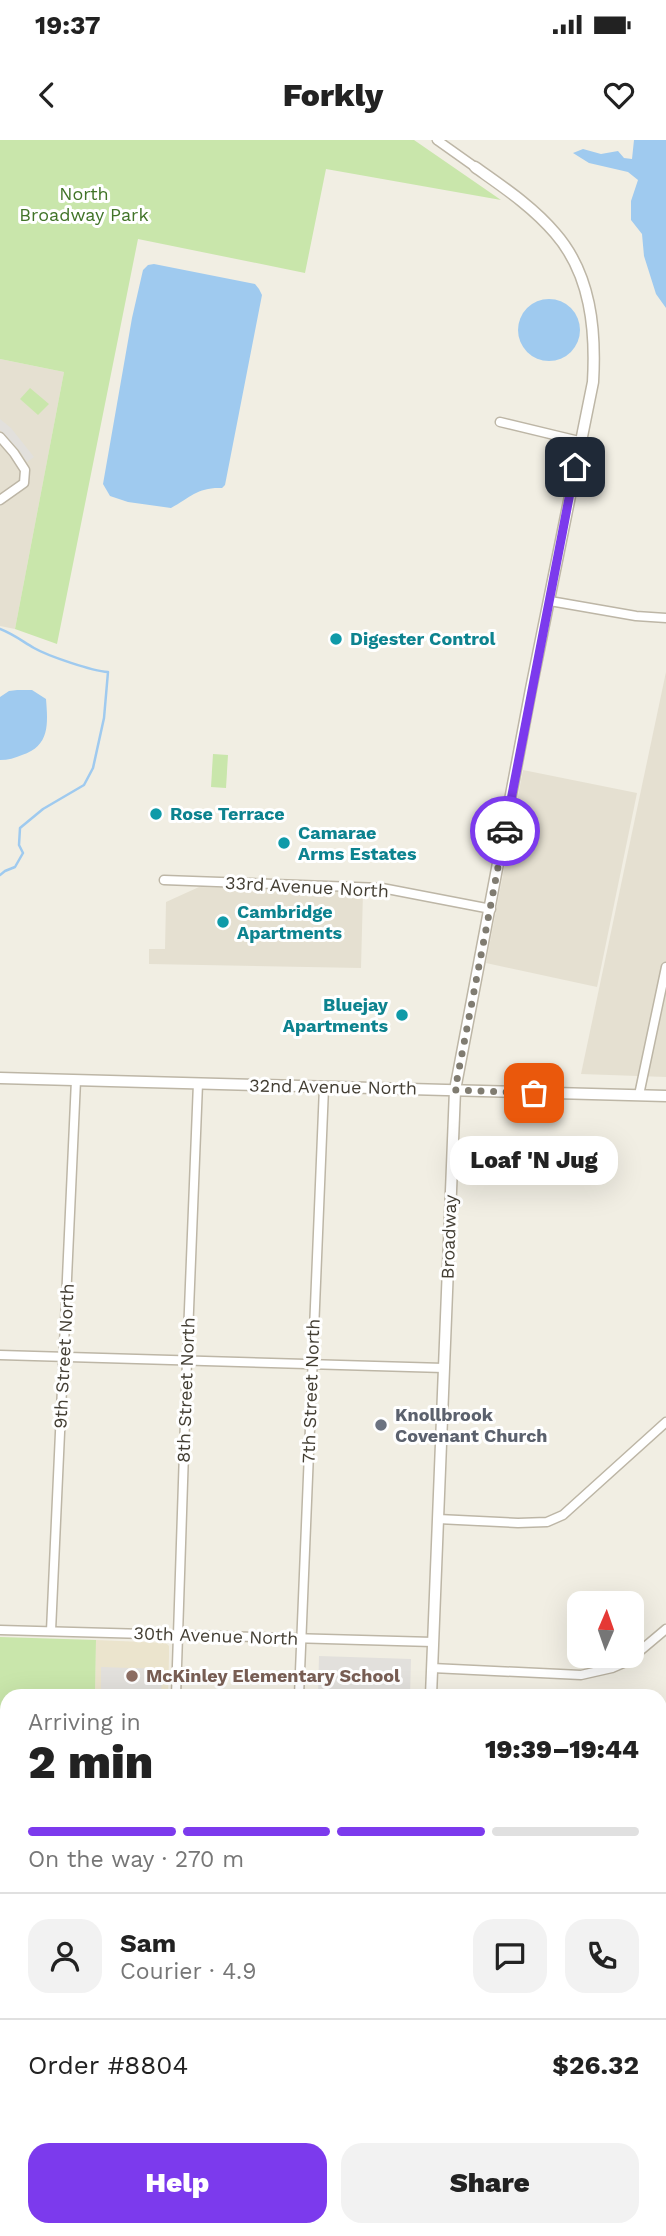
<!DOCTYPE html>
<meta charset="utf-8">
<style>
body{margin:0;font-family:"Work Sans",sans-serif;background:#f2f2f2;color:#222;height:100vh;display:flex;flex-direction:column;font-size:26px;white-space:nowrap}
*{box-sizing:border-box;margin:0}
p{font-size:23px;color:#767676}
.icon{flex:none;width:38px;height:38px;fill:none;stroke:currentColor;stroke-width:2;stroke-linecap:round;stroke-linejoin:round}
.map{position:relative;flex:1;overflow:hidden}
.side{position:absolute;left:0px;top:1549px;width:667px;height:548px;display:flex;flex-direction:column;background:#fff;border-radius:21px 21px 0 0;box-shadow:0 7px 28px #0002}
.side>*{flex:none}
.needle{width:46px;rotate:2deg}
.tools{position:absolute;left:567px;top:1451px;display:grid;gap:14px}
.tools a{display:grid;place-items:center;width:77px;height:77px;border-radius:14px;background:#fff;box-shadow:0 7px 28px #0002;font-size:35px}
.pin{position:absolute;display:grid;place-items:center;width:60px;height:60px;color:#fff;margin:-30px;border-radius:14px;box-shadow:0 4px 10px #0006}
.courier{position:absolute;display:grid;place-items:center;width:70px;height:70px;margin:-35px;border:5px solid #7c3aed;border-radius:50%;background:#fff;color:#222;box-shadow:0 2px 9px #0007}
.bubble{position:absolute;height:49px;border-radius:21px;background:#fff;box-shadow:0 7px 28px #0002;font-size:23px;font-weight:800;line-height:49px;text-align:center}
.summary em{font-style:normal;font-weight:800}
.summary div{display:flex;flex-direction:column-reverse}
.summary{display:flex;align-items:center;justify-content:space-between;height:119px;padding:0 28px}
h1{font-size:46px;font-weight:800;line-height:52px}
.bar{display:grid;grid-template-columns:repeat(4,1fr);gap:10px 7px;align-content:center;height:84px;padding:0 28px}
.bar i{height:9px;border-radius:5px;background:#e0e0e0}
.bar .current{background:#7c3aed}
.bar p{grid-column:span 4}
.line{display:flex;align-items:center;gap:18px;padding:0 28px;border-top:2px solid #e0e0e0}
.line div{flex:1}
.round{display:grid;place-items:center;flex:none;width:74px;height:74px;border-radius:21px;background:#f2f2f2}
.button{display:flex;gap:14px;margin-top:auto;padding:14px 28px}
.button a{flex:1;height:80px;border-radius:21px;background:#7c3aed;color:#fff;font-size:28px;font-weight:800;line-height:80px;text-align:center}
.button a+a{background:#f2f2f2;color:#222}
.status{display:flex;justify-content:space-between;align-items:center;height:49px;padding:0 35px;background:#fff;direction:ltr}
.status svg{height:19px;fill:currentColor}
header{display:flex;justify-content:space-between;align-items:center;height:91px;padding:0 28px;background:#fff;font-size:32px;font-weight:800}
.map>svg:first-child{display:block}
.residential{fill:#e5e0d1}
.commercial{fill:#f4e6cd}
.education{fill:#ebe4cd}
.green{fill:#c9e6ab}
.parking{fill:#e2e0dc}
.water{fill:#9fcaef}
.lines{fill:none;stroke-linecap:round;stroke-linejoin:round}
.stream{stroke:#9fcaef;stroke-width:2.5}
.minor-casing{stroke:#bdb6a6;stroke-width:11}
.tertiary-casing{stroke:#bdb6a6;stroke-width:13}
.minor{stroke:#fff;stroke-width:8}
.tertiary{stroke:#fff;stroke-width:10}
.done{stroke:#807c71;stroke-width:7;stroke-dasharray:0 12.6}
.route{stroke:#7c3aed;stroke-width:9}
.culture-dot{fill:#0f9aa8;stroke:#fff;stroke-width:2.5}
.worship-dot{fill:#6b7280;stroke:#fff;stroke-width:2.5}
.education-dot{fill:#8d6e63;stroke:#fff;stroke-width:2.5}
.labels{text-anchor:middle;stroke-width:6;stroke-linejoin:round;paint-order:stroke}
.park-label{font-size:18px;fill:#417428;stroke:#fff}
.culture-label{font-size:18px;font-weight:bold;fill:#0d838f;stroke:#fff;text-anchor:start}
.street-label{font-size:18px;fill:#433e33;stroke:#fff}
.worship-label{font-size:18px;font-weight:bold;fill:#5b616d;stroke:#fff;text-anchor:start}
.education-label{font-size:18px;font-weight:bold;fill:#785e54;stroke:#fff;text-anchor:start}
</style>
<div class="status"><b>19:37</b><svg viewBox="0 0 49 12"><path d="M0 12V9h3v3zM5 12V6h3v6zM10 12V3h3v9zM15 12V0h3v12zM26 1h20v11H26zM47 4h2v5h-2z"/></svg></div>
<header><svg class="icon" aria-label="back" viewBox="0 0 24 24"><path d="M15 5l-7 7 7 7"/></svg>Forkly<svg class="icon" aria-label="heart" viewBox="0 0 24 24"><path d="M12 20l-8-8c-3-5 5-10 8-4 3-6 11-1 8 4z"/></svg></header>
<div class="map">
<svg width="666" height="2096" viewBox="0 0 666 2096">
<rect width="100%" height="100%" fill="#f1eee3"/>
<!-- residential -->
<g class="residential">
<polygon points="0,219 64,232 15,489 0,486"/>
<polygon points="666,532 666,937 581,934"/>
<polygon points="523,630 637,653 597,847 486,823"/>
<polygon points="199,747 363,752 361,828 149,824 149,809 165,809 166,762"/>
</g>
<!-- commercial -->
<polygon class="commercial" points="159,2090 337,2090 336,2096 159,2096"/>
<!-- education -->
<polygon class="education" points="96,1500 166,1503 169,1506 169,1516 168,1556 95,1556"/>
<!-- green -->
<g class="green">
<polygon points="0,0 414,0 501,60 326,29 305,133 138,99 57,504 15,489 64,232 0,219"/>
<polygon points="30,248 49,264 38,275 20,259"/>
<polygon points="213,614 228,615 226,648 211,647"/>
<polygon points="0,1497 96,1500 95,1556 7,1556 7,1776 0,1775"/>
<polygon points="660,2033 666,2033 666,2096 525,2096 525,2090 660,2090"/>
</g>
<!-- parking -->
<g class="parking">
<polygon points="0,279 11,288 34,317 27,322 19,310 0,290"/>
<polygon points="319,1516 411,1519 410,1556 318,1556"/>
<polygon points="101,1527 162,1529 161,1556 101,1556"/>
</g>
<!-- water -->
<g class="water">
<polygon points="634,0 666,0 666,168 656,154 644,116 642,94 631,80 631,61 638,40 628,32 589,23 573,13 583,9 601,14 618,11 624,18 632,19"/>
<path d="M154,124L255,144L259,149L262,155L225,345L222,348C198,347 191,357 171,368L128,362L110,356L103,344L132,178L143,130L148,125Z"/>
<circle cx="549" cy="190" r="31"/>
<path d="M17,550H32L46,559C48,584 50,606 22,615C15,618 8,620 0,620V557L9,551Z"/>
</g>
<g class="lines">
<!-- stream -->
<path class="stream" d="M0,489C13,494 22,501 34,508C48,516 92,531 108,532L104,578L93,628L84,645L43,669L20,688L19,705L23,713L15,727L5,731L0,735"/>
<!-- minor casing -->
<g class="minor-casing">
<g id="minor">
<polyline points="437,0 475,27"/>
<polyline points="500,282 579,301"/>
<polyline points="0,297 14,313 25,330 24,343 0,360"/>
<polyline points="550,461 636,476 666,478"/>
<polyline points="164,740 382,748 491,769"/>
<polyline points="639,955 666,827"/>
<polyline points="0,1215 444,1228"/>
<polyline points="438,1379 518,1383 547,1382 563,1375 666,1282"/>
<polyline points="0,1490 433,1502"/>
<polyline points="51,1491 76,940"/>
<polyline points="432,1528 581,1535 612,1528 628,1521 666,1489"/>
<polyline points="176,1556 187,1220 198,943"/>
<polyline points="299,1556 324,947"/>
<polyline points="660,1675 666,1672"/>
<polyline points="0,1792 7,1792"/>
<polyline points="660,1821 666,1821"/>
<polyline points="660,1948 666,1949"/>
<polyline points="0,2038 7,2038"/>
<polyline points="28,2096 28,2090"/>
<polyline points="154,2096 154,2090"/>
</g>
</g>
<!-- tertiary casing -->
<g class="tertiary-casing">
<g id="tertiary">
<polyline points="0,938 666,956"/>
<path d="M431,1556L455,950L531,549L593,242C596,190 591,134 555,93C532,66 503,47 475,27"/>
<polyline points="408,2096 409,2090"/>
</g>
</g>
<!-- minor -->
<use href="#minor" class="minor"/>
<!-- tertiary -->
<use href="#tertiary" class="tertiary"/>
</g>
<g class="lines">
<!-- done -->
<polyline class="done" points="505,691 455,950 534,953"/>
<!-- route -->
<polyline class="route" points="505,691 575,327"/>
</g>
<!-- markers -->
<g class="culture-dot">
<circle cx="336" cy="499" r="7"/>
<circle cx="156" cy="674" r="7"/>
<circle cx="284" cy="703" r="7"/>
<circle cx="223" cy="782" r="7"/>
<circle cx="402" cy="875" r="7"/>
</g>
<circle class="worship-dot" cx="381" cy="1285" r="7"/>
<circle class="education-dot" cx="132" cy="1536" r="7"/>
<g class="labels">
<!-- park labels -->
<g class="park-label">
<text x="84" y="60">North<tspan x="84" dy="21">Broadway Park</tspan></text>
</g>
<!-- culture labels -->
<g class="culture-label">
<text x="350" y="505">Digester Control</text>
<text x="170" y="680">Rose Terrace</text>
<text x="298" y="699">Camarae<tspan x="298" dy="21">Arms Estates</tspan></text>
<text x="237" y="778">Cambridge<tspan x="237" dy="21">Apartments</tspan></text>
<text x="388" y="871" text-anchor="end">Bluejay<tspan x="388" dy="21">Apartments</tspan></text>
</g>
<!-- street labels -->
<g class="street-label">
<text transform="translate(307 747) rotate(3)" y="6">33rd Avenue North</text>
<text transform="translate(333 947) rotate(1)" y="6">32nd Avenue North</text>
<text transform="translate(449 1097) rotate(-88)" y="6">Broadway</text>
<text transform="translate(64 1216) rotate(-87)" y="6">9th Street North</text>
<text transform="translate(186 1250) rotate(-88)" y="6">8th Street North</text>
<text transform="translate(311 1251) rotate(-88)" y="6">7th Street North</text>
<text transform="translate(216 1496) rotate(2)" y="6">30th Avenue North</text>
</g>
<!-- worship labels -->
<g class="worship-label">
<text x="395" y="1281">Knollbrook<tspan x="395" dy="21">Covenant Church</tspan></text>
</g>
<!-- education labels -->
<g class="education-label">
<text x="146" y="1542">McKinley Elementary School</text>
</g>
</g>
</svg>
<div class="tools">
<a><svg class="needle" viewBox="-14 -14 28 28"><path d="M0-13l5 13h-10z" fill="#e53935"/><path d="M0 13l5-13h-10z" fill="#767676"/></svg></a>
</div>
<div class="pin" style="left:534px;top:953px;background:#ea580c"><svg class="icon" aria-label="bag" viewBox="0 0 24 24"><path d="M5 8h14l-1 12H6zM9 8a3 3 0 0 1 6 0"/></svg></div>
<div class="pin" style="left:575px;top:327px;background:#1f2937"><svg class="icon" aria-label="home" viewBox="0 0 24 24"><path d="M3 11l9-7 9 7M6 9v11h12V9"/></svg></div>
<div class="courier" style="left:505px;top:691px"><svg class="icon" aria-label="car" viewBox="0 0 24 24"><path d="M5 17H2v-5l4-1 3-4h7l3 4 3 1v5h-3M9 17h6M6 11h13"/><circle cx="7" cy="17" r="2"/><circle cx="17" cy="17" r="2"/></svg></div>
<div class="bubble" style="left:450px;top:996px;width:168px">Loaf 'N Jug</div>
<section class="side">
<div class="summary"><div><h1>2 min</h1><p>Arriving in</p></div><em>19:39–19:44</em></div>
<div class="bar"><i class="current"></i><i class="current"></i><i class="current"></i><i></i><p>On the way · 270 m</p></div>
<div class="line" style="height:126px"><a class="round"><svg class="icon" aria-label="person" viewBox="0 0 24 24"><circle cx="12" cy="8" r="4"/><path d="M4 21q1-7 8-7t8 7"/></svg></a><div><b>Sam</b><p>Courier · 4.9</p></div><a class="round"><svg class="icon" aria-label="chat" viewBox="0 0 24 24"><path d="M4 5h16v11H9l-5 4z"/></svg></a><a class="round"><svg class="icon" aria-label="phone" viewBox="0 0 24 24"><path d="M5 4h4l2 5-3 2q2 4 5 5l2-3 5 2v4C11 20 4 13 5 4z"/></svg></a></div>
<div class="line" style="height:91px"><div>Order #8804</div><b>$26.32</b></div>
<div class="button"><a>Help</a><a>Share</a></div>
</section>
</div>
